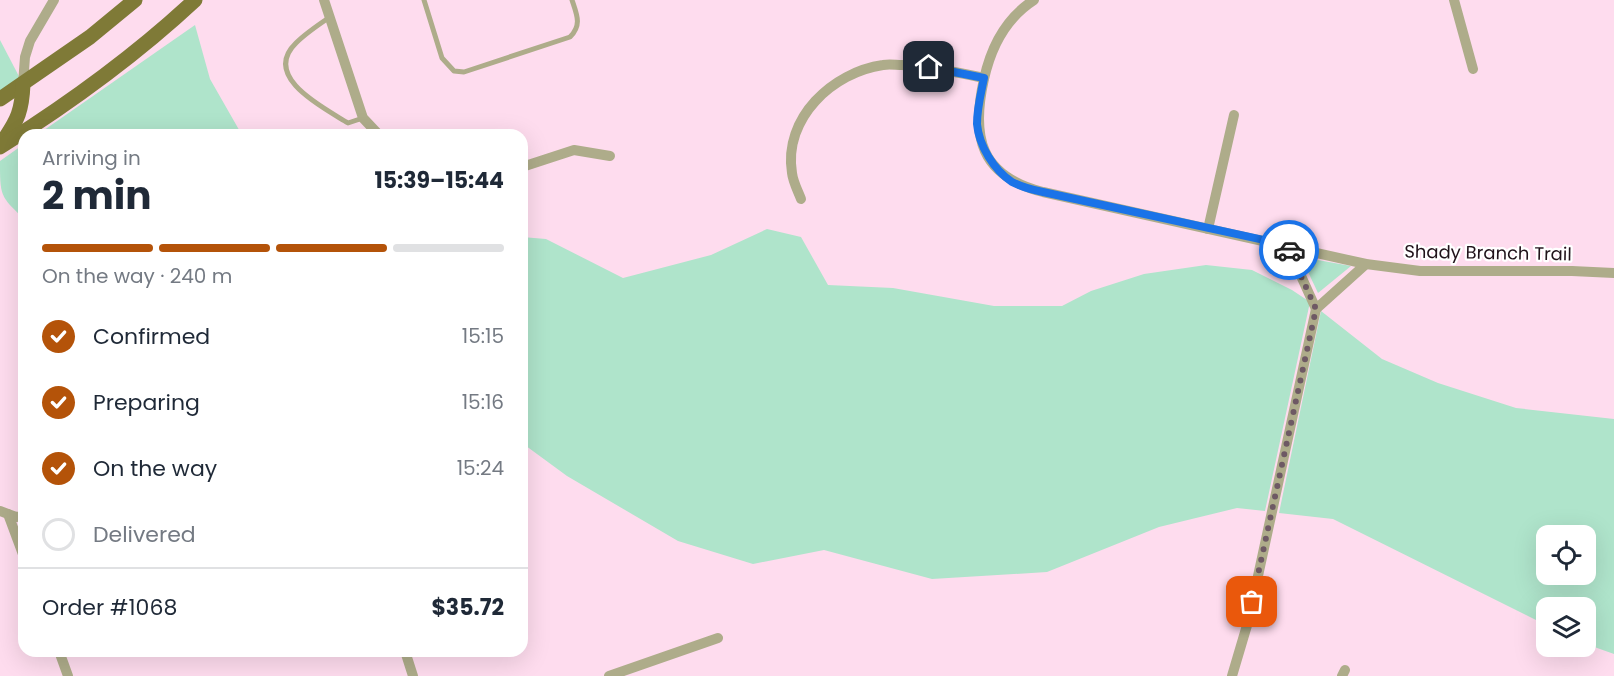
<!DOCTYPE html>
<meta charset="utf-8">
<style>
body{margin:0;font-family:Poppins,sans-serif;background:#f2f2f3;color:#1f2937;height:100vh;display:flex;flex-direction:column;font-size:22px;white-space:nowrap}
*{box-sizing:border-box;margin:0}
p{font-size:20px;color:#747a83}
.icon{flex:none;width:33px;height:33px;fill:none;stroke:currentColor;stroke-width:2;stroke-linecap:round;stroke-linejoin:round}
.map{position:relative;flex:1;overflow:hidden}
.side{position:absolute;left:18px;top:129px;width:510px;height:528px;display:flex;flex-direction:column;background:#fff;border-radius:18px;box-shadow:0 6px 24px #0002}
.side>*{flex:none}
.buttons{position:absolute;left:1536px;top:525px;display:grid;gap:12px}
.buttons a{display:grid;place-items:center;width:60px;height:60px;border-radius:12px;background:#fff;box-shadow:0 6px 24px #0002;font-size:30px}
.pin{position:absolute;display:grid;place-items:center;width:51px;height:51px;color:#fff;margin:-26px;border-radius:12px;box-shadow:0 3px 9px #0006}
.courier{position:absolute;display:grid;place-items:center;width:60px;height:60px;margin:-30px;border:4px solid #1a73e8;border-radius:50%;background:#fff;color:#222;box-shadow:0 2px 8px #0007}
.head em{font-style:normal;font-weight:700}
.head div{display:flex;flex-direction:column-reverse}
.head{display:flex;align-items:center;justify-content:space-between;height:102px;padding:0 24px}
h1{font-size:39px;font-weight:700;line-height:45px}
.bar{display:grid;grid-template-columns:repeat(4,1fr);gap:9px 6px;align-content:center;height:72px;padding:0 24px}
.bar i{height:8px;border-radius:4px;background:#e0e1e3}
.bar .current{background:#b45309}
.bar p{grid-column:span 4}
.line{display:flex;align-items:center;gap:15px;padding:0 24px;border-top:2px solid #e0e1e3}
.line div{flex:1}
ol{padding:0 24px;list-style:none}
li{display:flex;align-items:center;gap:18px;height:66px}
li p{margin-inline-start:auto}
li .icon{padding:6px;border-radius:50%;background:#b45309;color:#fff;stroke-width:4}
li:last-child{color:#747a83}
li i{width:33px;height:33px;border:3px solid #e0e1e3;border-radius:50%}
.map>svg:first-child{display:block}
.green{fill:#afe4cb;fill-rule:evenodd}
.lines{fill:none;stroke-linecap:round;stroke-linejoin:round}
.lane{stroke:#aeac8a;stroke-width:5}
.street{stroke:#aeac8a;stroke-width:10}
.primary{stroke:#7f7a37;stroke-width:15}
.done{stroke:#6e5964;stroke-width:6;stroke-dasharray:0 10.8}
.route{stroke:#1a73e8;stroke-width:8}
.labels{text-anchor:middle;stroke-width:4.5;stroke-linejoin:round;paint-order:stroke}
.street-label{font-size:18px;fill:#20121a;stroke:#fff}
</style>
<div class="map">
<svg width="1614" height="676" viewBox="0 0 1614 676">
<rect width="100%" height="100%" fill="#fedcee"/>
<!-- green -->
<g class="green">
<polygon points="195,25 210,79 242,135 37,135"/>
<polygon points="0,40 23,84 0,99"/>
<path d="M24,144V219C0,196 0,196 0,161Z"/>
<polygon points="767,229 801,237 828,285 893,288 994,306 1062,306 1091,291 1144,274 1206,265 1252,270 1292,290 1310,302 1265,511 1237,508 1159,527 1047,572 932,579 824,550 753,564 678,541 567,476 522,443 522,237 546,239 623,278 711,255"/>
<polygon points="1301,257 1351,266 1318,293"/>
<path d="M1321,311L1382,359L1438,383L1516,408L1614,419V654L1586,644V608H1546V625L1333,519L1279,513ZM1546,536H1586V574H1546Z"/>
</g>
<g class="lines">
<!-- lane -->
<g class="lane">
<path d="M424,0L442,58L454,71L464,72L570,37C582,25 577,15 572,0"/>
<path d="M330,17C318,25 306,33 296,43C261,77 324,108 348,123L363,118"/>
</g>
<!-- street -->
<g class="street">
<polyline points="324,0 363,118 379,135"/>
<path d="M1034,0C1006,18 991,47 984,79C971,137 980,176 1043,192L1366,264L1420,271H1572L1614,273"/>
<polyline points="1454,0 1473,69"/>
<polyline points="23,84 25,57 30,41 54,0"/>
<polyline points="522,167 574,150 610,156"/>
<path d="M801,199C798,191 793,182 792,173C783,118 833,72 883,65C889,64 896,65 902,65C930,67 957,72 984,78"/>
<polyline points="1208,229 1234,115"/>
<polyline points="1287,245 1316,309 1366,264"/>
<polyline points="0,511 16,517 24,516"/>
<polyline points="8,514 24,557"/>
<polyline points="59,651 68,676"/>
<polyline points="405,651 413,676"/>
<polyline points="609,676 718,638"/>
<polyline points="1232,676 1248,622 1316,309"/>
<polyline points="1342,676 1345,670"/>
</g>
<!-- primary -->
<g class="primary">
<polyline points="0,99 90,37 135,0"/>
<path d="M3,141C18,120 22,110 23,84"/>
<path d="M0,147C70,103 135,56 195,0"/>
</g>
</g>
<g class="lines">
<!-- done -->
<polyline class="done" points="1252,602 1316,309 1289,250"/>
<!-- route -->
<path class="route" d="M929,67L984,78C981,93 977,108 977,124C979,146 994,170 1012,182C1022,187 1033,190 1043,192L1287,245L1289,250"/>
</g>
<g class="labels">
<!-- street labels -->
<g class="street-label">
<text transform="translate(1488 253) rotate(1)" y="6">Shady Branch Trail</text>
</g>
</g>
</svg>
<div class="buttons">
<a><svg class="icon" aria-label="locate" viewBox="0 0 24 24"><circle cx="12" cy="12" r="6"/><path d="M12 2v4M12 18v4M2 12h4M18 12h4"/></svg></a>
<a><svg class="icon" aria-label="layers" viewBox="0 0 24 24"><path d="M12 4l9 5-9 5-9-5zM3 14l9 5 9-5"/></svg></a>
</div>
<div class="pin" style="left:1252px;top:602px;background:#ea580c"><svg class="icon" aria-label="bag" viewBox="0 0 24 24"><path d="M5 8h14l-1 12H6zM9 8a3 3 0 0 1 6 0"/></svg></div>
<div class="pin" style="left:929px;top:67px;background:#1f2937"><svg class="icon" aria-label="home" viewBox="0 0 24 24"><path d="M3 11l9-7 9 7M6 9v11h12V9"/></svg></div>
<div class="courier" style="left:1289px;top:250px"><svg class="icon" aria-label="car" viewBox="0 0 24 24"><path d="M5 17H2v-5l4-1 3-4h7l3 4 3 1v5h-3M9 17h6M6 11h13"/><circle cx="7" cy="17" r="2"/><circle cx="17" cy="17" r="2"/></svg></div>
<section class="side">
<div class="head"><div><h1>2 min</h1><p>Arriving in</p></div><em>15:39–15:44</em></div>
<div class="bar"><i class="current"></i><i class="current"></i><i class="current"></i><i></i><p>On the way · 240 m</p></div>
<ol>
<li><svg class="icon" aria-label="check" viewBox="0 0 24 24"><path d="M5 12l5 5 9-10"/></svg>Confirmed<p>15:15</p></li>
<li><svg class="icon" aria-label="check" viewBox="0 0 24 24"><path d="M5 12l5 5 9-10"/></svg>Preparing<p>15:16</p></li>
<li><svg class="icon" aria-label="check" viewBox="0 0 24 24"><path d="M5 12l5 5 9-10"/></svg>On the way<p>15:24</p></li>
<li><i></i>Delivered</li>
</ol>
<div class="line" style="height:78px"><div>Order #1068</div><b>$35.72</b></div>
</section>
</div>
